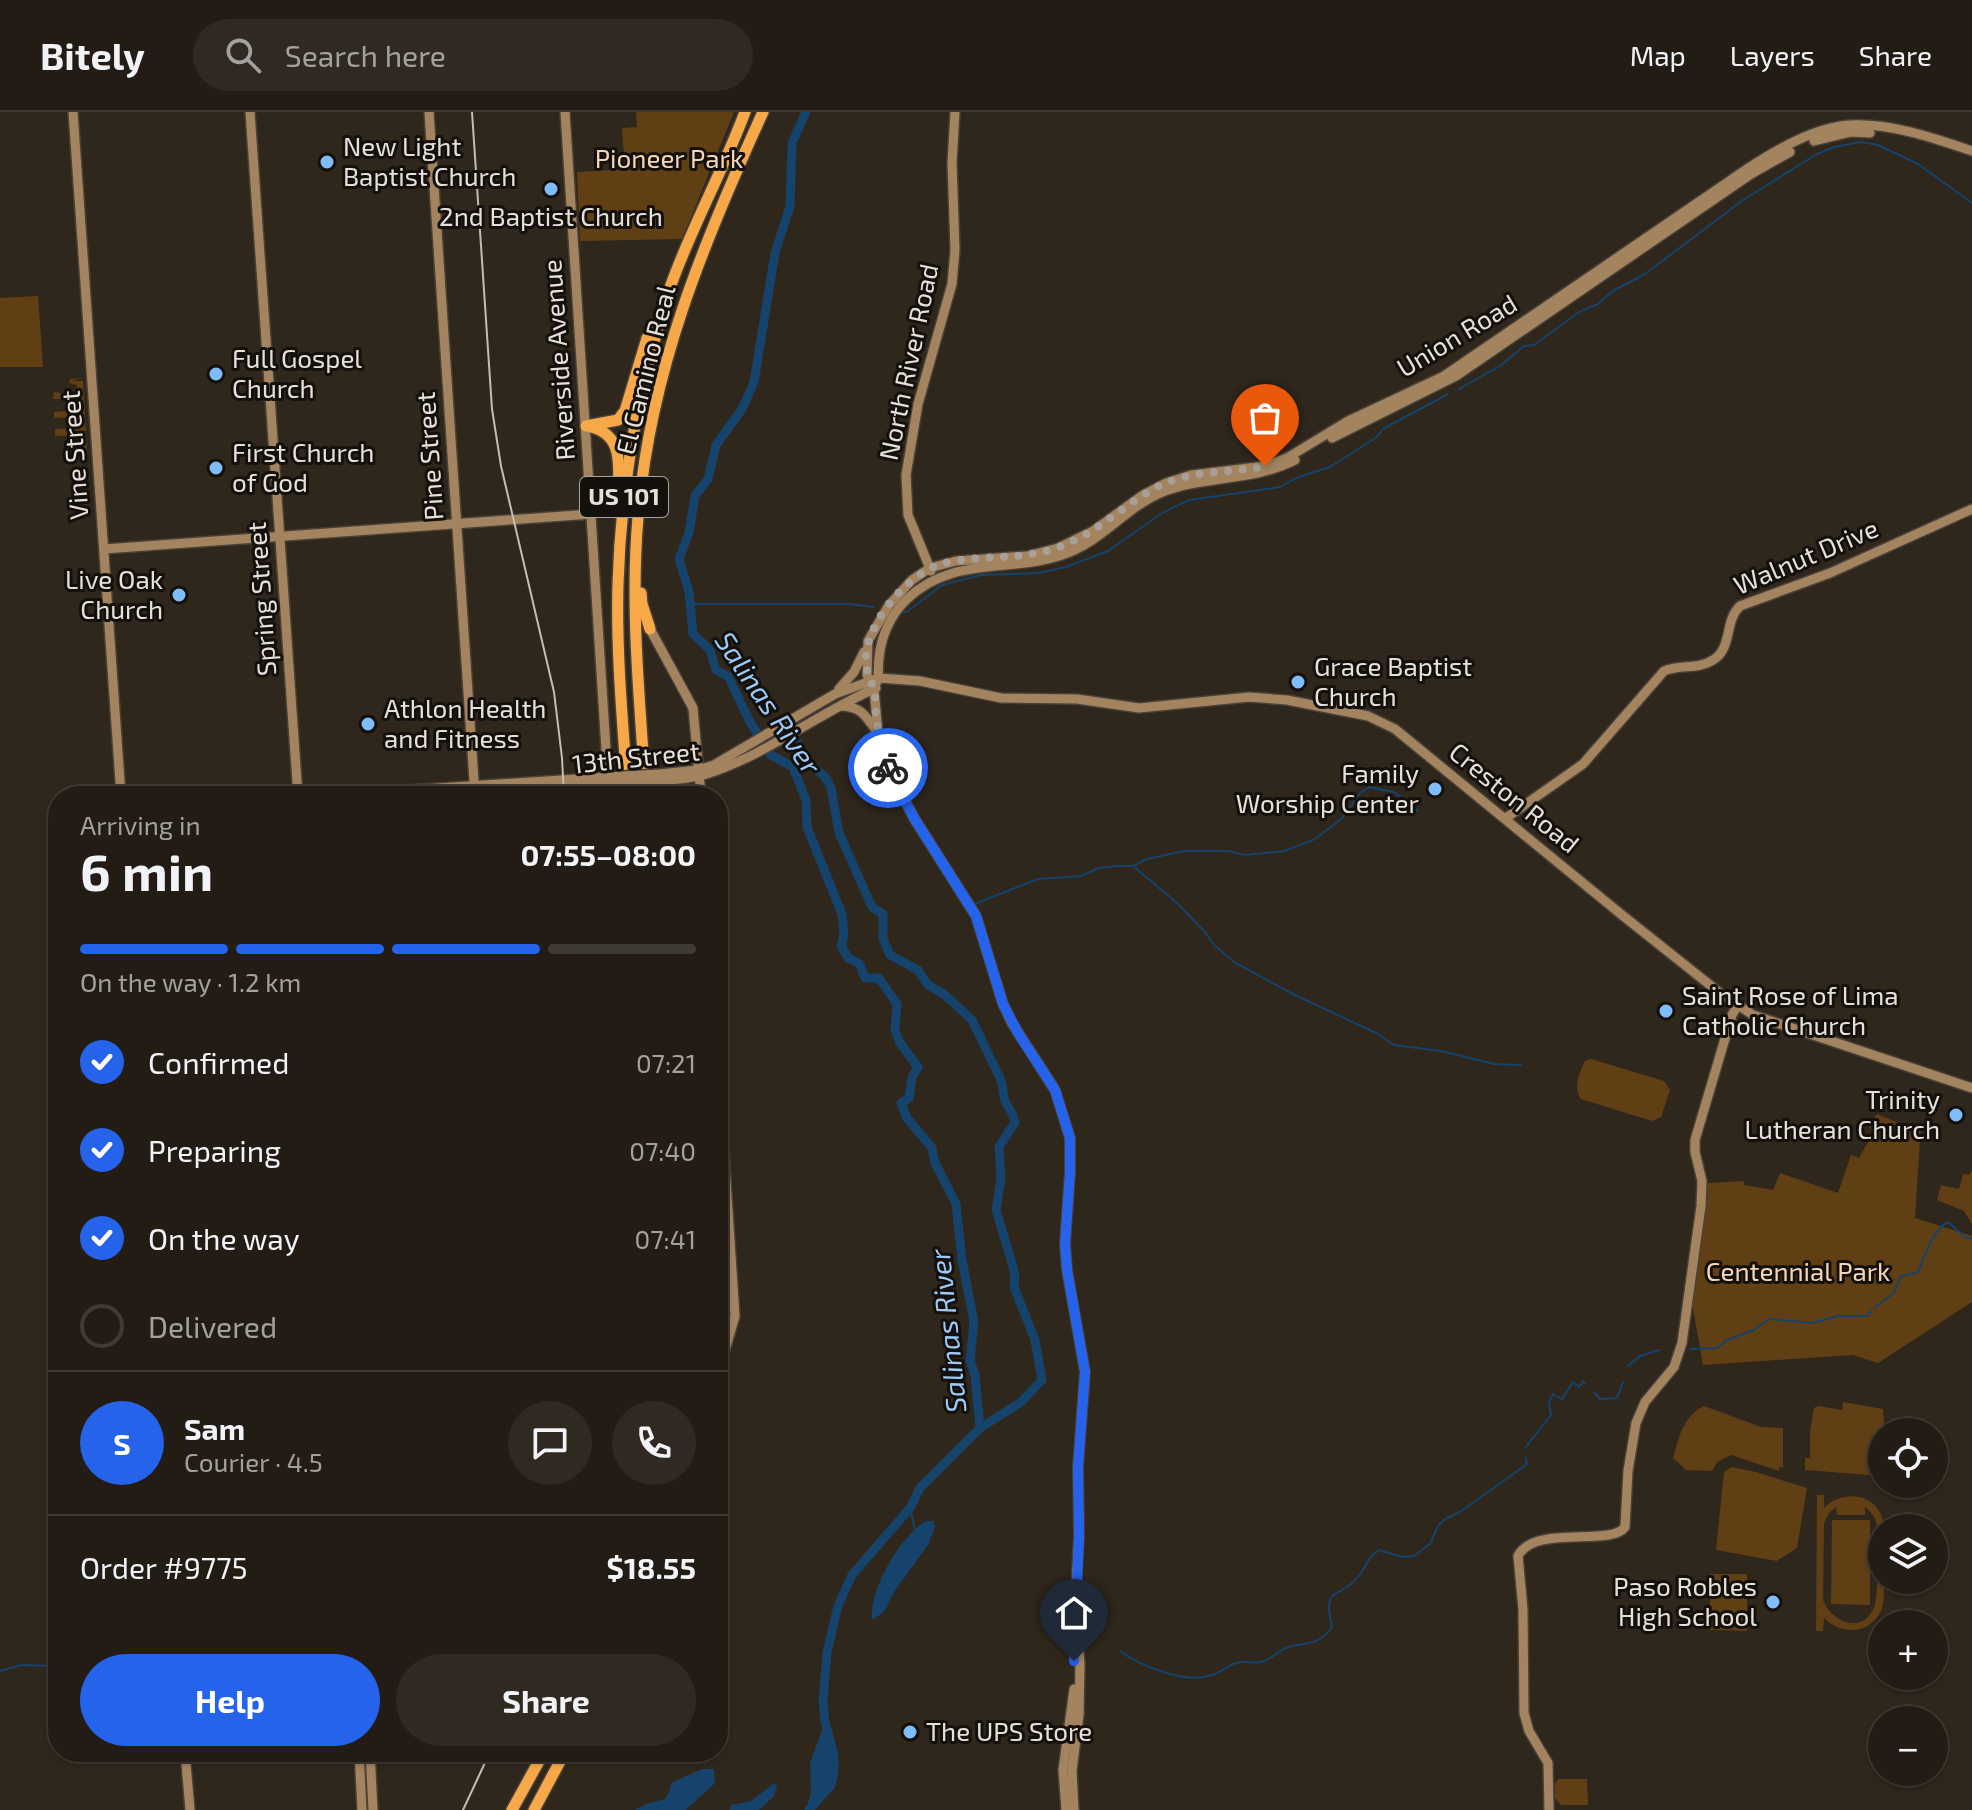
<!DOCTYPE html>
<meta charset="utf-8">
<style>
body{margin:0;font-family:"Exo 2",sans-serif;background:#2f2922;color:#f1f3f6;height:100vh;display:flex;flex-direction:column;font-size:30px;white-space:nowrap}
*{box-sizing:border-box;margin:0}
p{font-size:26px;color:#a3a1a0}
.icon{flex:none;width:44px;height:44px;fill:none;stroke:currentColor;stroke-width:2;stroke-linecap:round;stroke-linejoin:round}
.map{position:relative;flex:1;overflow:hidden}
.drawer{position:absolute;left:48px;top:674px;width:680px;height:976px;display:flex;flex-direction:column;background:#231c15;border-radius:32px;box-shadow:0 2px 6px #0004,0 0 0 2px #403a34}
.drawer>*{flex:none}
.tools{position:absolute;left:1868px;top:1306px;display:grid;gap:16px}
.tools a{display:grid;place-items:center;width:80px;height:80px;border-radius:50%;background:#231c15;box-shadow:0 2px 6px #0004,0 0 0 2px #403a34;font-size:40px}
.pin{position:absolute;display:grid;place-items:center;width:68px;height:68px;color:#fff;margin:-82px -34px;border-radius:50% 50% 50% 0;rotate:-45deg;box-shadow:0 0 8px #0007}
.pin .icon{rotate:45deg}
.courier{position:absolute;display:grid;place-items:center;width:80px;height:80px;margin:-40px;border:6px solid #2563eb;border-radius:50%;background:#fff;color:#222;box-shadow:0 2px 10px #0007}
.overview em{font-style:normal;font-weight:700}
.overview div{display:flex;flex-direction:column-reverse}
.overview{display:flex;align-items:center;justify-content:space-between;height:136px;padding:0 32px}
h1{font-size:52px;font-weight:700;line-height:60px}
.bar{display:grid;grid-template-columns:repeat(4,1fr);gap:12px 8px;align-content:center;height:96px;padding:0 32px}
.bar i{height:10px;border-radius:6px;background:#403a34}
.bar .active{background:#2563eb}
.bar p{grid-column:span 4}
.line{display:flex;align-items:center;gap:20px;padding:0 32px;border-top:2px solid #403a34}
.line div{flex:1}
.round{display:grid;place-items:center;flex:none;width:84px;height:84px;border-radius:42px;background:#2f2922}
ol{padding:0 32px;list-style:none}
li{display:flex;align-items:center;gap:24px;height:88px}
li p{margin-inline-start:auto}
li .icon{padding:8px;border-radius:50%;background:#2563eb;color:#fff;stroke-width:4}
li:last-child{color:#a3a1a0}
li i{width:44px;height:44px;border:4px solid #403a34;border-radius:50%}
.button{display:flex;gap:16px;margin-top:auto;padding:16px 32px}
.button a{flex:1;height:92px;border-radius:48px;background:#2563eb;color:#fff;font-size:32px;font-weight:700;line-height:92px;text-align:center}
.button a+a{background:#2f2922;color:#f1f3f6}
header{display:flex;align-items:center;gap:48px;box-sizing:border-box;height:112px;padding:0 40px;background:#231c15;border-bottom:2px solid #403a34}
header strong{font-size:38px}
nav{display:flex;gap:44px;margin-inline-start:auto;font-size:28px}
.search{width:560px;height:72px;background:#2f2922;display:flex;align-items:center;gap:20px;box-sizing:border-box;padding:0 28px;border-radius:44px;color:#a3a1a0;font-size:30px}
.map>svg:first-child{display:block}
.green{fill:#603f15;fill-rule:evenodd}
.water{fill:#15436b}
.lines{fill:none;stroke-linecap:round;stroke-linejoin:round}
.stream{stroke:#15436b;stroke-width:2}
.river{stroke:#15436b;stroke-width:9}
.secondary-casing{stroke:#494139;stroke-width:12}
.highway-casing{stroke:#494139;stroke-width:14}
.secondary{stroke:#a3845f;stroke-width:9}
.highway{stroke:#f7a949;stroke-width:11}
.rail{stroke:#c4bdb6;stroke-width:2}
.secondary-bridge-casing{stroke:#494139;stroke-width:12;stroke-linecap:butt}
.secondary-bridge{stroke:#a3845f;stroke-width:9}
.done{stroke:#a79f98;stroke-width:8;stroke-dasharray:0 14.4}
.route{stroke:#2563eb;stroke-width:10}
.poi-dot{fill:#7fbdfa;stroke:#14100c;stroke-width:3}
.labels{text-anchor:middle;stroke-width:6;stroke-linejoin:round;paint-order:stroke}
.shield{fill:#14100c;stroke:#a8a29c;stroke-width:2}
.shield-label{font-size:24px;font-weight:bold;fill:#e7e0da}
.poi-label{font-size:26px;fill:#e7e0da;stroke:#14100c;text-anchor:start}
.park-label{font-size:26px;fill:#f5d7b7;stroke:#14100c}
.street-label{font-size:26px;fill:#e7e0da;stroke:#14100c}
.water-label{font-size:28px;font-style:italic;fill:#9ccaf9;stroke:#14100c}
</style>
<header>
<strong>Bitely</strong>
<div class="search"><svg class="icon" aria-label="search" viewBox="0 0 24 24"><circle cx="10" cy="10" r="6"/><path d="M15 15l6 6"/></svg>Search here</div>
<nav><a>Map</a><a>Layers</a><a>Share</a></nav>
</header>
<div class="map">
<svg width="1972" height="1698" viewBox="0 0 1972 1698">
<rect width="100%" height="100%" fill="#2f261c"/>
<!-- green -->
<g class="green">
<polygon points="636,0 734,0 682,127 580,129 577,60 625,57 622,16 637,15"/>
<polygon points="38,184 43,255 0,255 0,186"/>
<polygon points="83,266 72,269 83,269 87,339 74,340 75,334 81,333 80,323 55,324 55,317 80,316 79,305 54,306 54,300 78,298 78,287 53,287 54,280 76,283 77,273 69,271 70,267"/>
<path d="M1591,947L1664,969L1670,978L1661,1005L1652,1009L1581,987C1573,976 1579,961 1585,949Z"/>
<polygon points="1877,1002 1908,1015 1921,1014 1915,1106 1972,1124 1972,1190 1878,1251 1853,1243 1703,1253 1689,1174 1702,1080 1708,1071 1744,1069 1744,1073 1773,1078 1780,1061 1838,1081 1851,1043 1859,1046 1872,1023 1869,1013"/>
<polygon points="1971,1059 1972,1061 1972,1112 1964,1099 1937,1088 1941,1073 1959,1077 1963,1062 1969,1063"/>
<polygon points="1843,1290 1883,1297 1885,1320 1882,1320 1882,1364 1805,1358 1805,1346 1810,1346 1810,1319 1814,1296 1818,1294 1842,1298"/>
<path d="M1704,1294L1761,1315L1783,1316V1356L1779,1355V1359L1731,1343L1717,1350L1712,1359L1686,1358L1673,1346C1679,1325 1683,1304 1704,1294Z"/>
<polygon points="1731,1355 1756,1360 1807,1376 1797,1436 1777,1449 1716,1438 1724,1360"/>
<path d="M1817,1383H1824V1396C1842,1377 1877,1381 1883,1409C1885,1417 1882,1417 1882,1426C1882,1443 1887,1487 1881,1499C1869,1523 1841,1523 1824,1506L1823,1519H1816ZM1836,1395L1837,1403H1865V1395C1870,1399 1875,1404 1876,1410C1879,1422 1878,1483 1875,1493C1864,1523 1833,1512 1823,1488L1824,1411L1829,1401Z"/>
<polygon points="1832,1408 1870,1408 1870,1493 1831,1492"/>
<polygon points="1710,1462 1747,1462 1747,1519 1710,1518"/>
<polygon points="1559,1667 1587,1667 1588,1693 1561,1693 1555,1686 1555,1671"/>
</g>
<!-- water -->
<g class="water">
<path d="M926,1409H933L935,1415L928,1433L894,1480L884,1500L872,1508C868,1479 901,1423 926,1409Z"/>
<path d="M825,1610C835,1645 843,1678 806,1698L811,1680L810,1651Z"/>
<polygon points="702,1657 714,1657 715,1671 686,1698 635,1698 646,1692 665,1687 670,1678 671,1671"/>
<polygon points="774,1671 777,1674 774,1684 759,1698 730,1698 731,1693 751,1689"/>
</g>
<g class="lines">
<!-- stream -->
<g class="stream">
<polyline points="1459,277 1500,254 1524,234 1534,233 1579,200 1598,192 1611,180 1645,162 1743,88 1817,42 1834,35 1861,30 1878,33 1918,52 1972,91"/>
<polyline points="690,492 849,492 874,495"/>
<polyline points="902,499 907,500 942,473 981,463 1038,461 1066,455 1108,439 1162,401 1189,388 1280,375 1296,366 1330,355 1377,325 1383,317 1448,282"/>
<polyline points="1134,755 1176,790 1205,820 1214,833 1234,850 1293,882 1378,922 1394,933 1441,939 1494,952 1521,953"/>
<polyline points="972,793 1038,767 1081,764 1099,756 1117,754 1133,754 1147,747 1184,739 1229,739 1244,743 1284,739 1315,727 1341,707 1361,680 1369,675 1394,680 1418,699"/>
<path d="M1875,1195L1893,1182L1901,1164L1917,1161C1926,1144 1931,1119 1948,1110L1965,1125L1972,1127"/>
<polyline points="1691,1237 1717,1236 1727,1228 1754,1218 1769,1207 1813,1211 1838,1204 1868,1204 1871,1199"/>
<polyline points="1628,1254 1640,1244 1659,1238"/>
<polyline points="1594,1280 1600,1287 1617,1286 1623,1270"/>
<polyline points="1525,1336 1551,1303 1549,1290 1553,1282 1562,1287 1573,1270 1579,1275 1583,1269 1585,1272"/>
<polyline points="910,1396 915,1418"/>
<path d="M1120,1539C1140,1554 1184,1571 1208,1564C1219,1562 1227,1554 1236,1551C1245,1548 1254,1552 1261,1550C1271,1548 1279,1538 1288,1535C1309,1529 1317,1535 1332,1515C1322,1471 1339,1489 1359,1464C1368,1453 1364,1449 1379,1438L1402,1445L1414,1444L1430,1432L1438,1414L1445,1407L1460,1400L1527,1352L1526,1346"/>
<polyline points="0,1559 21,1553 58,1554"/>
</g>
<!-- river -->
<g class="river">
<polyline points="806,0 792,31 790,94 775,141 754,270 742,297 716,333 708,367 695,384 689,421 679,447 689,480 693,522 710,538 716,558 728,564 750,610 771,643 793,655 806,688 807,715 842,802 844,824 841,833 848,846 859,851 865,866 879,866 897,892 895,918 900,931 918,955 912,965 909,986 901,991 907,1006 932,1036 935,1051 956,1092 962,1148 974,1210 970,1248 975,1263 980,1316 920,1376 910,1396 852,1463 838,1494 827,1540 823,1590 825,1610 834,1643 834,1661 831,1673 809,1698"/>
<path d="M798,631L806,648L826,666L831,676L839,721L872,795L883,802V827L890,843L918,858L928,873L944,882L972,908L1000,966C1004,974 1002,984 1006,991C1010,998 1013,1002 1015,1010L999,1035L1001,1066L996,1098L1012,1151L1015,1165L1014,1175L1035,1228L1042,1268L1021,1290L980,1316"/>
</g>
<!-- secondary casing -->
<g class="secondary-casing">
<g id="secondary">
<polyline points="73,0 121,684"/>
<polyline points="250,0 298,684"/>
<polyline points="429,0 475,684"/>
<polyline points="565,0 609,684"/>
<polyline points="1814,29 1851,20 1870,21"/>
<polyline points="1332,326 1456,264 1751,62 1790,40"/>
<polyline points="104,437 592,402"/>
<polyline points="931,459 908,403 906,363 918,292 952,172 955,138 952,51 955,0"/>
<polyline points="650,517 693,596 701,684"/>
<path d="M877,570C879,562 878,555 879,546C881,524 891,502 907,487C952,444 1008,461 1062,443C1103,429 1124,397 1160,381C1204,363 1252,370 1295,348"/>
<polyline points="839,577 854,560 864,540"/>
<path d="M841,594C863,595 865,604 878,621"/>
<polyline points="660,662 698,658 714,653 835,582 879,566 920,569 1001,586 1077,587 1139,596 1249,585 1287,588 1368,604 1395,617 1622,803 1720,881 1753,903 1972,976"/>
<path d="M660,669C674,667 690,667 703,663C764,645 818,601 876,576"/>
<polyline points="317,684 622,664"/>
<polyline points="430,684 615,672"/>
<path d="M1506,706L1583,652L1664,559C1680,552 1698,558 1713,548C1733,536 1724,509 1740,494L1830,461L1972,397"/>
<polyline points="718,948 735,1204 723,1245"/>
<polyline points="185,1640 190,1698"/>
<polyline points="359,1640 362,1698"/>
<polyline points="370,1640 373,1698"/>
<polyline points="1066,1698 1063,1658 1074,1577"/>
<path d="M1074,1698L1072,1659L1079,1603L1080,1552L1075,1492L1079,1423L1078,1355L1085,1260L1067,1158L1065,1132L1070,1060V1026L1055,978L1012,911L1003,892L976,804L914,706L888,656L878,621L874,577L867,563L868,529L889,493L912,468L930,456L956,449L1027,444L1058,436L1093,419L1143,383L1166,371L1191,363L1265,354L1287,346L1348,309L1444,264L1747,57C1776,38 1815,15 1850,13C1891,11 1934,26 1972,39"/>
<path d="M1549,1698L1548,1651L1529,1619L1524,1601L1523,1497L1518,1444C1534,1412 1612,1435 1625,1415L1628,1359L1636,1311L1645,1290L1674,1255L1682,1231L1701,1094L1702,1069L1695,1040V1028L1732,903L1738,893"/>
</g>
</g>
<!-- highway casing -->
<g class="highway-casing">
<g id="highway">
<polyline points="586,314 618,308 625,299 647,226"/>
<path d="M591,315C624,323 619,355 618,383"/>
<polyline points="641,481 642,492 650,517"/>
<path d="M628,684C623,614 616,542 618,472C621,370 639,270 671,173C692,114 723,59 745,0"/>
<path d="M646,684C640,591 630,498 638,405C650,259 703,132 763,0"/>
<polyline points="718,1255 723,1245"/>
<polyline points="512,1698 544,1640"/>
<polyline points="534,1698 565,1640"/>
</g>
</g>
<!-- secondary -->
<use href="#secondary" class="secondary"/>
<!-- highway -->
<use href="#highway" class="highway"/>
<!-- rail -->
<g class="rail">
<polyline points="472,0 492,297 501,354 554,580 562,646 564,684"/>
<polyline points="463,1698 490,1640"/>
</g>
<!-- secondary-bridge casing -->
<g class="secondary-bridge-casing">
<g id="secondary-bridge">
<polyline points="622,664 660,662"/>
<polyline points="622,671 660,669"/>
</g>
</g>
<!-- secondary-bridge -->
<use href="#secondary-bridge" class="secondary-bridge"/>
</g>
<g class="lines">
<!-- done -->
<path class="done" d="M888,656C882,638 878,621 876,602C875,595 876,585 874,578C870,564 865,561 866,543C869,507 910,459 945,451C983,442 1022,449 1059,435C1098,421 1126,390 1163,372C1195,358 1231,361 1265,354"/>
<!-- route -->
<polyline class="route" points="888,656 914,706 976,804 1003,892 1018,921 1055,978 1070,1026 1070,1060 1065,1132 1067,1158 1085,1260 1078,1355 1079,1423 1074,1549"/>
</g>
<!-- markers -->
<g class="poi-dot">
<circle cx="327" cy="50" r="8"/>
<circle cx="551" cy="77" r="8"/>
<circle cx="216" cy="262" r="8"/>
<circle cx="216" cy="356" r="8"/>
<circle cx="179" cy="483" r="8"/>
<circle cx="1298" cy="570" r="8"/>
<circle cx="368" cy="612" r="8"/>
<circle cx="1435" cy="677" r="8"/>
<circle cx="1666" cy="899" r="8"/>
<circle cx="1956" cy="1003" r="8"/>
<circle cx="1773" cy="1490" r="8"/>
<circle cx="910" cy="1620" r="8"/>
</g>
<g class="labels">
<!-- shield labels -->
<rect class="shield" x="580" y="365" width="88" height="40" rx="6"/>
<g class="shield-label">
<text x="624" y="393">US 101</text>
</g>
<!-- poi labels -->
<g class="poi-label">
<text x="343" y="44">New Light<tspan x="343" dy="30">Baptist Church</tspan></text>
<text x="551" y="114" text-anchor="middle">2nd Baptist Church</text>
<text x="232" y="256">Full Gospel<tspan x="232" dy="30">Church</tspan></text>
<text x="232" y="350">First Church<tspan x="232" dy="30">of God</tspan></text>
<text x="163" y="477" text-anchor="end">Live Oak<tspan x="163" dy="30">Church</tspan></text>
<text x="1314" y="564">Grace Baptist<tspan x="1314" dy="30">Church</tspan></text>
<text x="384" y="606">Athlon Health<tspan x="384" dy="30">and Fitness</tspan></text>
<text x="1419" y="671" text-anchor="end">Family<tspan x="1419" dy="30">Worship Center</tspan></text>
<text x="1682" y="893">Saint Rose of Lima<tspan x="1682" dy="30">Catholic Church</tspan></text>
<text x="1940" y="997" text-anchor="end">Trinity<tspan x="1940" dy="30">Lutheran Church</tspan></text>
<text x="1757" y="1484" text-anchor="end">Paso Robles<tspan x="1757" dy="30">High School</tspan></text>
<text x="926" y="1629">The UPS Store</text>
</g>
<!-- park labels -->
<g class="park-label">
<text x="669" y="56">Pioneer Park</text>
<text x="1798" y="1169">Centennial Park</text>
</g>
<!-- street labels -->
<g class="street-label">
<text transform="translate(1457 224) rotate(-31)" y="9">Union Road</text>
<text transform="translate(559 248) rotate(-94)" y="9">Riverside Avenue</text>
<text transform="translate(909 250) rotate(-78)" y="9">North River Road</text>
<text transform="translate(646 258) rotate(-76)" y="9">El Camino Real</text>
<text transform="translate(75 343) rotate(-94)" y="9">Vine Street</text>
<text transform="translate(430 344) rotate(-94)" y="9">Pine Street</text>
<text transform="translate(1806 445) rotate(-23)" y="9">Walnut Drive</text>
<text transform="translate(262 487) rotate(-94)" y="9">Spring Street</text>
<text transform="translate(636 646) rotate(-6)" y="9">13th Street</text>
<text transform="translate(1514 686) rotate(39)" y="9">Creston Road</text>
</g>
<!-- water labels -->
<g class="water-label">
<text transform="translate(768 591) rotate(56)" y="10">Salinas River</text>
<text transform="translate(948 1219) rotate(-96)" y="10">Salinas River</text>
</g>
</g>
</svg>
<div class="tools">
<a><svg class="icon" aria-label="locate" viewBox="0 0 24 24"><circle cx="12" cy="12" r="6"/><path d="M12 2v4M12 18v4M2 12h4M18 12h4"/></svg></a>
<a><svg class="icon" aria-label="layers" viewBox="0 0 24 24"><path d="M12 4l9 5-9 5-9-5zM3 14l9 5 9-5"/></svg></a>
<a>+</a>
<a>−</a>
</div>
<div class="pin" style="left:1265px;top:354px;background:#ea580c"><svg class="icon" aria-label="bag" viewBox="0 0 24 24"><path d="M5 8h14l-1 12H6zM9 8a3 3 0 0 1 6 0"/></svg></div>
<div class="pin" style="left:1074px;top:1549px;background:#1f2937"><svg class="icon" aria-label="home" viewBox="0 0 24 24"><path d="M3 11l9-7 9 7M6 9v11h12V9"/></svg></div>
<div class="courier" style="left:888px;top:656px"><svg class="icon" aria-label="bike" viewBox="0 0 24 24"><circle cx="6" cy="16" r="4"/><circle cx="18" cy="16" r="4"/><path d="M6 16l4-8h5l3 8M10 8l3 8H6M13 5h3"/></svg></div>
<section class="drawer">
<div class="overview"><div><h1>6 min</h1><p>Arriving in</p></div><em>07:55–08:00</em></div>
<div class="bar"><i class="active"></i><i class="active"></i><i class="active"></i><i></i><p>On the way · 1.2 km</p></div>
<ol>
<li><svg class="icon" aria-label="check" viewBox="0 0 24 24"><path d="M5 12l5 5 9-10"/></svg>Confirmed<p>07:21</p></li>
<li><svg class="icon" aria-label="check" viewBox="0 0 24 24"><path d="M5 12l5 5 9-10"/></svg>Preparing<p>07:40</p></li>
<li><svg class="icon" aria-label="check" viewBox="0 0 24 24"><path d="M5 12l5 5 9-10"/></svg>On the way<p>07:41</p></li>
<li><i></i>Delivered</li>
</ol>
<div class="line" style="height:144px"><b class="round" style="background:#2563eb;color:#fff">S</b><div><b>Sam</b><p>Courier · 4.5</p></div><a class="round"><svg class="icon" aria-label="chat" viewBox="0 0 24 24"><path d="M4 5h16v11H9l-5 4z"/></svg></a><a class="round"><svg class="icon" aria-label="phone" viewBox="0 0 24 24"><path d="M5 4h4l2 5-3 2q2 4 5 5l2-3 5 2v4C11 20 4 13 5 4z"/></svg></a></div>
<div class="line" style="height:104px"><div>Order #9775</div><b>$18.55</b></div>
<div class="button"><a>Help</a><a>Share</a></div>
</section>
</div>
